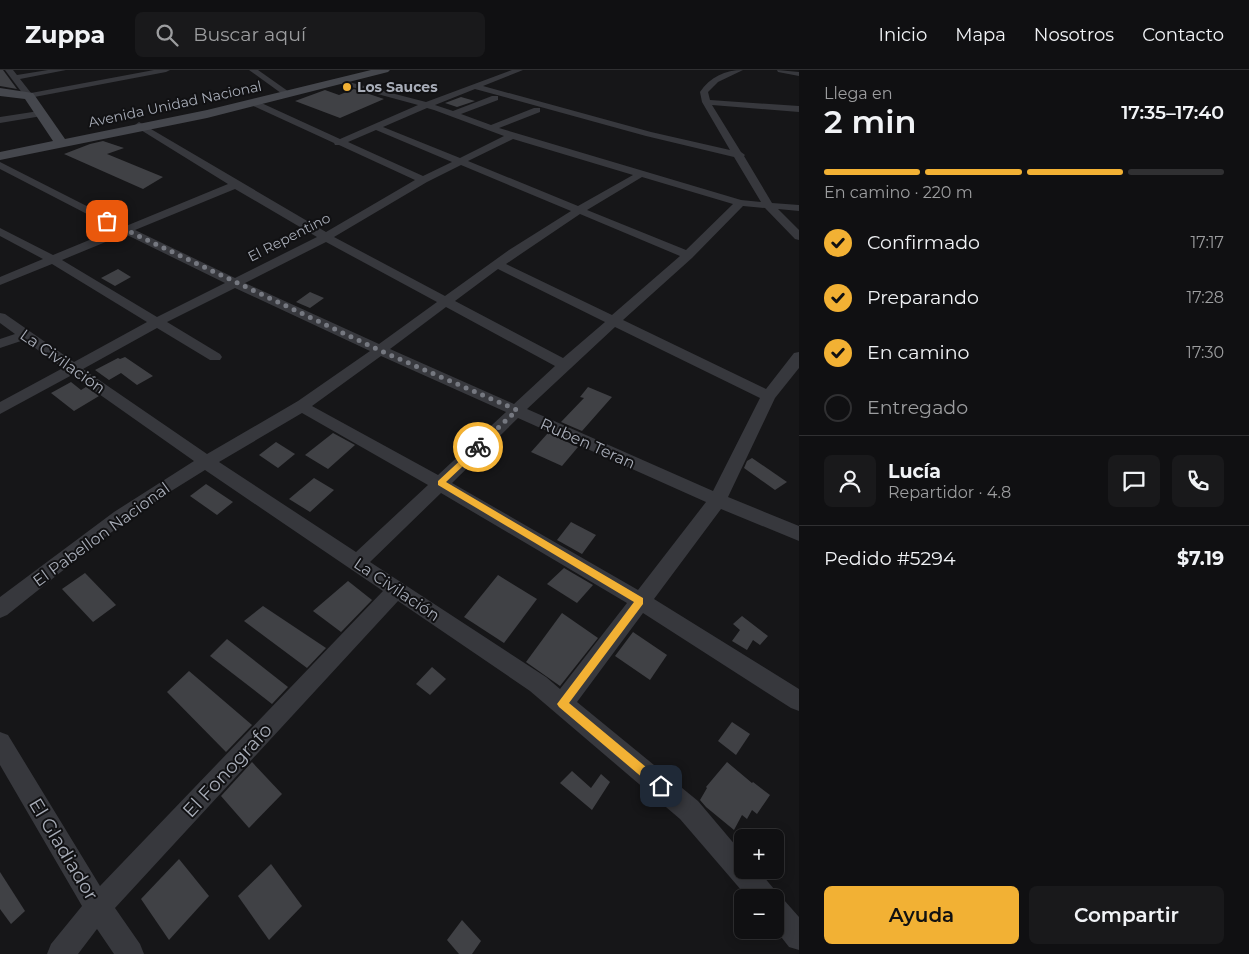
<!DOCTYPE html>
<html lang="es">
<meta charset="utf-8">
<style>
body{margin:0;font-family:Montserrat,sans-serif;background:#19191b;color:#f1f3f6;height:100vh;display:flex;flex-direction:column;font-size:19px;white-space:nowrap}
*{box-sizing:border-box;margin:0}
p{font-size:16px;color:#9c9d9f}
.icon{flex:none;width:28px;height:28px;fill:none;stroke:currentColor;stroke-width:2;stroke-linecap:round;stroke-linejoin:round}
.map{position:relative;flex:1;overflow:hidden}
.drawer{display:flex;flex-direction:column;background:#101012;width:450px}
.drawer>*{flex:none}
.controls{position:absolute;left:734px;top:759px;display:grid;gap:10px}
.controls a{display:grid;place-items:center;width:50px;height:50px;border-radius:8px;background:#101012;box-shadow:0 2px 12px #0003,0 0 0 1px #303032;font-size:25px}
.pin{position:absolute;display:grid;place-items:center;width:42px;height:42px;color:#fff;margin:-21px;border-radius:10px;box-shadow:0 2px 8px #0006}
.courier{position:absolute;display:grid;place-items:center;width:50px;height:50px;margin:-25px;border:4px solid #f2b134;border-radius:50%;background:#fff;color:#222;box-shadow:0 1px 6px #0007}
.headline em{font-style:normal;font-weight:600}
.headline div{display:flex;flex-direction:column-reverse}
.headline{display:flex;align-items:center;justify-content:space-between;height:85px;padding:0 25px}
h1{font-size:32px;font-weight:600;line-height:38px}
.bar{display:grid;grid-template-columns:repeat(4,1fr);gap:8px 5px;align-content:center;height:60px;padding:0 25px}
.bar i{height:6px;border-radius:4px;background:#303032}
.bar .selected{background:#f2b134}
.bar p{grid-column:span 4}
.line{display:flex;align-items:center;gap:12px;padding:0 25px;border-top:1px solid #303032}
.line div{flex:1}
.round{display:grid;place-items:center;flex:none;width:52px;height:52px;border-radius:8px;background:#19191b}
ol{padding:0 25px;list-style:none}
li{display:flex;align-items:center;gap:15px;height:55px}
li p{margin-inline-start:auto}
li .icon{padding:5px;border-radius:50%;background:#f2b134;color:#111;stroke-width:4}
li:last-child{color:#9c9d9f}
li i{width:28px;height:28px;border:2px solid #303032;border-radius:50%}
.button{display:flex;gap:10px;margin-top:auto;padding:10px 25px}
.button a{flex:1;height:58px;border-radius:8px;background:#f2b134;color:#111;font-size:20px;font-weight:600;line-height:58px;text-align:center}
.button a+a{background:#19191b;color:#f1f3f6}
header{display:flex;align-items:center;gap:30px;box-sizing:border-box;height:70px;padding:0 25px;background:#101012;border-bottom:1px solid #303032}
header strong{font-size:24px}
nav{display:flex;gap:28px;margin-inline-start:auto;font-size:18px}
.search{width:350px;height:45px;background:#19191b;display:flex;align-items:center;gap:12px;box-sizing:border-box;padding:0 18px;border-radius:8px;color:#9c9d9f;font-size:19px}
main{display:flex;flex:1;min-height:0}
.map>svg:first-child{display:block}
.building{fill:#404145}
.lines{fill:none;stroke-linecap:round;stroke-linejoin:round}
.street{fill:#37383d;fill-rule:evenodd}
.secondary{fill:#45474d;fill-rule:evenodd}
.route{fill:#f2b134}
.done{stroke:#757880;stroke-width:5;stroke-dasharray:0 9}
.poi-dot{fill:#f2b134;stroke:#111113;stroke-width:2}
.labels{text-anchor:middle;stroke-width:4;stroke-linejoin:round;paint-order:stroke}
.far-poi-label{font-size:14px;font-weight:bold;fill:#a8adb8;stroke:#111113;text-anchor:start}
.far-street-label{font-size:14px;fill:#a8adb8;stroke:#111113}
.street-label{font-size:16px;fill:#a8adb8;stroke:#111113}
.near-street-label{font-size:19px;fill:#a8adb8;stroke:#111113}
</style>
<header>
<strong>Zuppa</strong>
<div class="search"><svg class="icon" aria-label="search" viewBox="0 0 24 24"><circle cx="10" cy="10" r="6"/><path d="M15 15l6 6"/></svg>Buscar aquí</div>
<nav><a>Inicio</a><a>Mapa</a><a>Nosotros</a><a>Contacto</a></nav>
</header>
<main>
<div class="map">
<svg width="799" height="884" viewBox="0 0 799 884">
<rect width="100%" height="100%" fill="#161618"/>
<!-- building -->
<g class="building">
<polygon points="0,0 3,0 17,19 0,16"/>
<polygon points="354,19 384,29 340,48 295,31 325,20 339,25"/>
<polygon points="461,27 475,31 457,37 445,33"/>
<polygon points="103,71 124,78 107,84 163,107 143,119 64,84 90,74"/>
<polygon points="118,199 131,207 115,216 101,208"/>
<polygon points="310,222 324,228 310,238 296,232"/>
<polygon points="125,287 153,306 137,315 121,303 109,310 95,300 118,288 120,289"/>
<polygon points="71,312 81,320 86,317 99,326 74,341 51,323"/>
<polygon points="588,317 612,327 582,361 561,352 584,328 580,327"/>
<polygon points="333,363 355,375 328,399 305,385"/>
<polygon points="548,363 578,377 562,396 531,382"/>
<polygon points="276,372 295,384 278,398 259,385"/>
<polygon points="752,388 787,412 775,420 744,398 747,391"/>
<polygon points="314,408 334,420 310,442 289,429"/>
<polygon points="206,414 233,432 217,445 190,426"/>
<polygon points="571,452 596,465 582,484 557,470"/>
<polygon points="564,498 593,515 577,533 547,514"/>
<polygon points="85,503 116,535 93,552 62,519"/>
<polygon points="498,505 537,529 504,573 464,547"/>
<polygon points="348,511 372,530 341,562 313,541"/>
<polygon points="263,536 326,578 307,598 244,551"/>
<polygon points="562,543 598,568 560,616 526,592"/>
<polygon points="742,546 768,566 760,575 753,570 747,580 732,571 740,560 733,554"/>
<polygon points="633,562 667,585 650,610 615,586"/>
<polygon points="227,569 288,617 272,634 210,586"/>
<polygon points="432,597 446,609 430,625 416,614"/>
<polygon points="189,601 252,655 226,682 167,622"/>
<polygon points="732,652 750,664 736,685 718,671"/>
<polygon points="252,692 282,724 249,758 221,726"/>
<polygon points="727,692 752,713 753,712 770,725 757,744 752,740 747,749 742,745 734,760 706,737 700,730 707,718 706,717"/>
<polygon points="572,701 591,718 601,704 610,712 592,740 560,713"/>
<polygon points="179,789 209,826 169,870 141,829"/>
<polygon points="271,794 302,836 269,870 238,826"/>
<polygon points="0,802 25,841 11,854 0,839"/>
<polygon points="462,850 481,871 472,884 459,884 447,870"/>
</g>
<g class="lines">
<!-- street -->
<g class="street">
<polygon points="5,0 13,0 17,5 48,0 66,0 20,9 31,23 154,0 170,0 166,2 29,28 26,28"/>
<polygon points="249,0 258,0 292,24 285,26"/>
<path d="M512,0H523L483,16L651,62L730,80L702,32L700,22C710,7 725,0 743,0L718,12L708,22L710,30L799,36V42L712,35L741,82L745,85L744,86L772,133L799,135V141L778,139L799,160V170L795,169L765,138L743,136L692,188L623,250L766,319L794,283L799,282V298L775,328L728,427L799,456V471L721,439L654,529L799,619V641L791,638L643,543L577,632L698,731L742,783V800H758L774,819L778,827L784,830L799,847V880L789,877L775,859V828H748L680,749L530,621L398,531L115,838L140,874L144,884H114L97,859L78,884H47L51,874L82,836L0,695V662L8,665L100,816L383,521L205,400L168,423L106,466L7,545L0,548V527L114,442L194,391L72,305L0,344V332L63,298L24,270L0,278V269L15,264L0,253V243L5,244L74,292L147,252L52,194L0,215V207L43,189L0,166V158L53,185L116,159L0,99V92L126,156L228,114L136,57L135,55L139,52L326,162L415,110L339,75H335L334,73L251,35V31H257L340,69L418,35L337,13V9L426,32ZM475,19L646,66L734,87L761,132L741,130L499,58L540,42V38H534L491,55L461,44L498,30V26H492L453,41L435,35ZM427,38L434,40L504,66L460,88L383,57ZM376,60L452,92L423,106L348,72ZM513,69L633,105L578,136L468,91ZM461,95L571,141L509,180L445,226L334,167L427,112ZM642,107L733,134L686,180L587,140ZM235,119L317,167L235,208L135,160ZM580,144L680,186L612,245L506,194ZM125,164L225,213L157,247L62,190ZM326,172L437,232L379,274L245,213ZM498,199L605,252L563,288L455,231ZM235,218L370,281L298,331L207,384L83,299L157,258L210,290H220L222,287L220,284L167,252ZM446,237L555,296L514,334L390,279ZM615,257L760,328L713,421L527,339ZM381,286L506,342L438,405L312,336ZM302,343L428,415L356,482L219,392ZM518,348L706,432L638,520L452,413ZM441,423L627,533L560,619L546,607L370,492Z"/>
<polygon points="777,0 799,2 799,6 778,2"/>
<polygon points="39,41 42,42 42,46 0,53 0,47"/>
</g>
<!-- secondary -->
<polygon class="secondary" points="371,0 390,0 388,2 207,48 0,90 0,82 53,71 25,29 0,26 0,18 33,23 65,69 207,40"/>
</g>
<!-- route -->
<polygon class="route" points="478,374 482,377 481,379 446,412 643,528 643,534 569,633 664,712 666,716 664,720 661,722 657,720 559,637 557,634 634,532 438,415 438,411"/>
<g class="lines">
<!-- done -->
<polyline class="done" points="107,151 381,281 517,340 478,377"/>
</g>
<!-- markers -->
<circle class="poi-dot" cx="347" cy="17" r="5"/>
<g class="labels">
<!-- far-poi labels -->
<g class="far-poi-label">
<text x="357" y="22">Los Sauces</text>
</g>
<!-- far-street labels -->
<g class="far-street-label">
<text transform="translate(175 34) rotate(-12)" y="5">Avenida Unidad Nacional</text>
<text transform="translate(289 167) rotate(-27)" y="5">El Repentino</text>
</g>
<!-- street labels -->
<g class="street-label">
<text transform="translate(63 291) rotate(35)" y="6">La Civilación</text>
<text transform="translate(588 373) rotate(24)" y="6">Ruben Teran</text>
<text transform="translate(101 464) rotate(-36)" y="6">El Pabellon Nacional</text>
<text transform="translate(397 519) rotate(34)" y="6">La Civilación</text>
</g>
<!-- near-street labels -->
<g class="near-street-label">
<text transform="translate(227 700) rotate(-47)" y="7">El Fonografo</text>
<text transform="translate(64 779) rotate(59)" y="7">El Gladiador</text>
</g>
</g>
</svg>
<div class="controls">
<a>+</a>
<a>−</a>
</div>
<div class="pin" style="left:107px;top:151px;background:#ea580c"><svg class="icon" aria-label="bag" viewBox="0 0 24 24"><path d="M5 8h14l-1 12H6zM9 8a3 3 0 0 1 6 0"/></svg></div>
<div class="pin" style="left:661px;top:716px;background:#1f2937"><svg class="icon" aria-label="home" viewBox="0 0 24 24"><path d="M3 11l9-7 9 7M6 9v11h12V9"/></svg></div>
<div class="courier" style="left:478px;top:377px"><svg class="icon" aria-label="bike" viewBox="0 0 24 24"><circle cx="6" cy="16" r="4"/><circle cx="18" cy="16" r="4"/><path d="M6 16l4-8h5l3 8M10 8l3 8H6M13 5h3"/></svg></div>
</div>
<section class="drawer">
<div class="headline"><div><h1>2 min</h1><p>Llega en</p></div><em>17:35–17:40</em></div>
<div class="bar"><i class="selected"></i><i class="selected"></i><i class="selected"></i><i></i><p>En camino · 220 m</p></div>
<ol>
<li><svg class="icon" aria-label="check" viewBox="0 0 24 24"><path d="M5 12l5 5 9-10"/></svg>Confirmado<p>17:17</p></li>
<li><svg class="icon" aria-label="check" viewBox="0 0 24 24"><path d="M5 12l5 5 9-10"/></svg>Preparando<p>17:28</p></li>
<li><svg class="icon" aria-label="check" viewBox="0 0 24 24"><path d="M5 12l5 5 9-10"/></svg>En camino<p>17:30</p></li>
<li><i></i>Entregado</li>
</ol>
<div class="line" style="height:90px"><a class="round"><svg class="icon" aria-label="person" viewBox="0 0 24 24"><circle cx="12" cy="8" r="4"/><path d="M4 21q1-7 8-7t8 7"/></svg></a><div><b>Lucía</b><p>Repartidor · 4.8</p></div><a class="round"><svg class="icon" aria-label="chat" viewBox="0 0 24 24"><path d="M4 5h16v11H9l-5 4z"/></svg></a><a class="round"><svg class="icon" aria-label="phone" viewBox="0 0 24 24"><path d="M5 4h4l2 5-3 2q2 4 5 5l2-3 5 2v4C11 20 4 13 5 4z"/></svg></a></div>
<div class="line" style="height:65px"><div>Pedido #5294</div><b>$7.19</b></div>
<div class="button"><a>Ayuda</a><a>Compartir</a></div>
</section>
</main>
